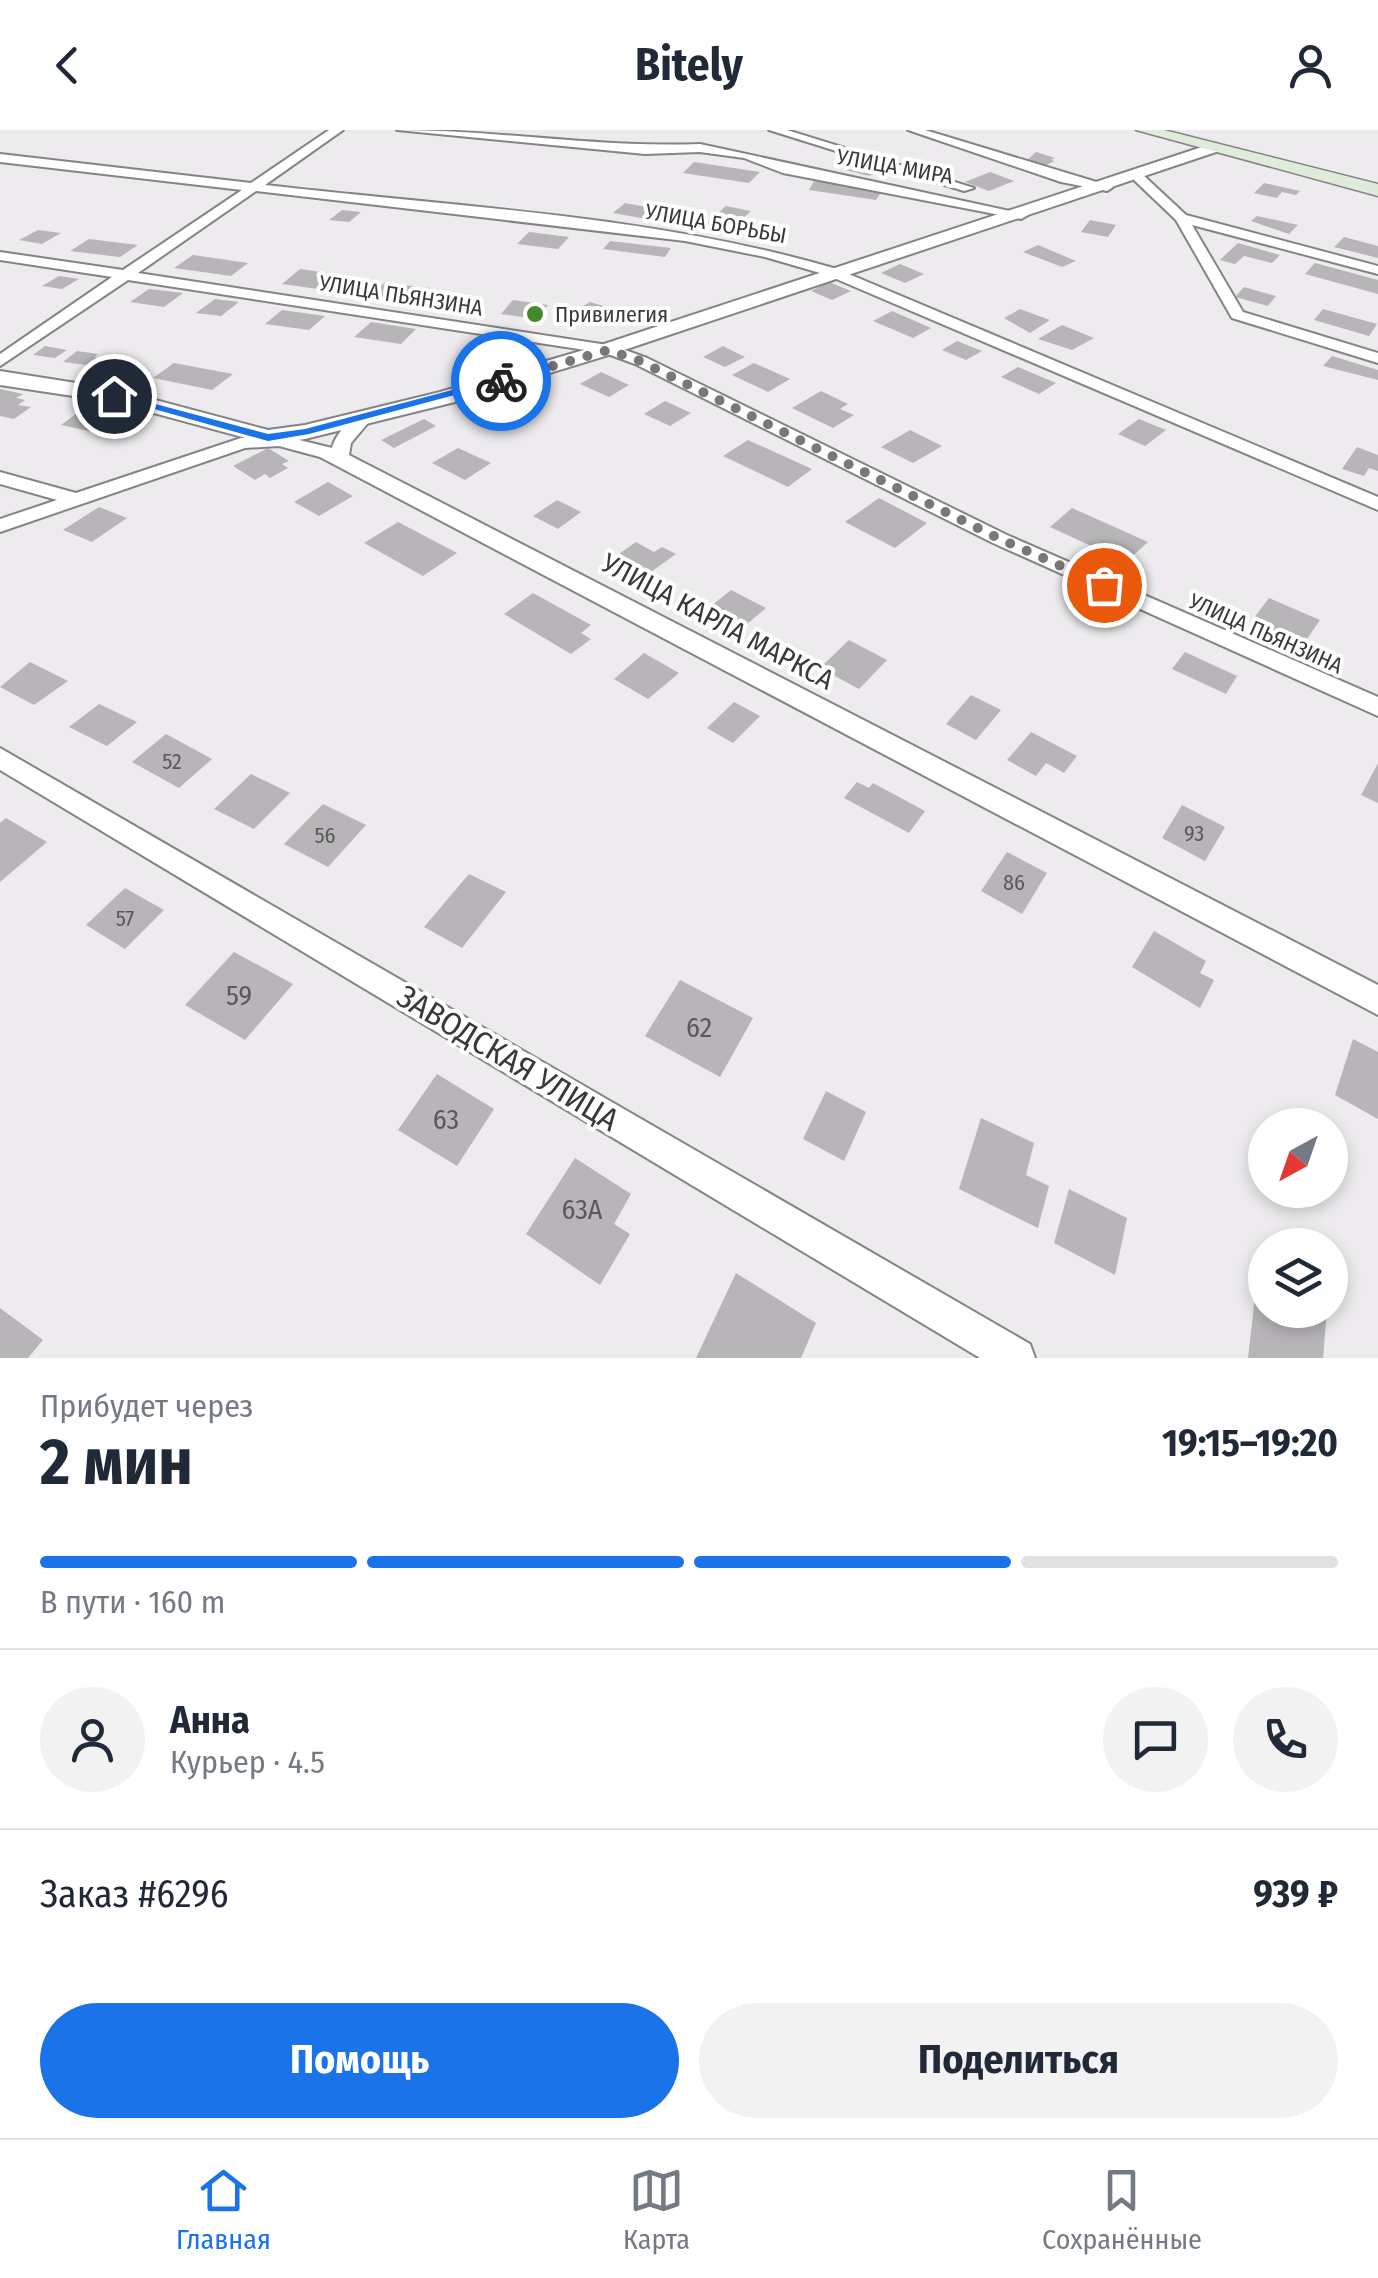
<!DOCTYPE html>
<html lang="ru">
<meta charset="utf-8">
<style>
body{margin:0;font-family:"Fira Sans Condensed",sans-serif;background:#f2f2f3;color:#1f2937;height:100vh;display:flex;flex-direction:column;font-size:38px;white-space:nowrap}
*{box-sizing:border-box;margin:0}
p{font-size:32px;color:#747a83}
.icon{flex:none;width:55px;height:55px;fill:none;stroke:currentColor;stroke-width:2;stroke-linecap:round;stroke-linejoin:round}
.map{position:relative;height:1228px;overflow:hidden}
.details{display:flex;flex-direction:column;background:#fff;flex:1}
.details>*{flex:none}
.needle{width:65px;rotate:220deg}
.controls{position:absolute;left:1248px;top:978px;display:grid;gap:20px}
.controls a{display:grid;place-items:center;width:100px;height:100px;border-radius:50%;background:#fff;box-shadow:0 5px 15px #0003;font-size:50px}
.pin{position:absolute;display:grid;place-items:center;width:85px;height:85px;color:#fff;margin:-42px;border:5px solid #fff;border-radius:50%;box-shadow:0 2px 10px #0007}
.courier{position:absolute;display:grid;place-items:center;width:100px;height:100px;margin:-50px;border:8px solid #1a73e8;border-radius:50%;background:#fff;color:#222;box-shadow:0 2px 12px #0007}
.overview em{font-style:normal;font-weight:700}
.overview div{display:flex;flex-direction:column-reverse}
.overview{display:flex;align-items:center;justify-content:space-between;height:170px;padding:0 40px}
h1{font-size:65px;font-weight:700;line-height:75px}
.bar{display:grid;grid-template-columns:repeat(4,1fr);gap:15px 10px;align-content:center;height:120px;padding:0 40px}
.bar i{height:12px;border-radius:8px;background:#e0e1e3}
.bar .on{background:#1a73e8}
.bar p{grid-column:span 4}
.line{display:flex;align-items:center;gap:25px;padding:0 40px;border-top:2px solid #e0e1e3}
.line div{flex:1}
.round{display:grid;place-items:center;flex:none;width:105px;height:105px;border-radius:52px;background:#f2f2f3}
.primary-button{display:flex;gap:20px;margin-top:auto;padding:20px 40px}
.primary-button a{flex:1;height:115px;border-radius:60px;background:#1a73e8;color:#fff;font-size:40px;font-weight:700;line-height:115px;text-align:center}
.primary-button a+a{background:#f2f2f3;color:#1f2937}
header{display:flex;justify-content:space-between;align-items:center;height:130px;padding:0 40px;background:#fff;font-size:45px;font-weight:700}
.dock{display:flex;justify-content:space-around;align-items:center;height:140px;border-top:2px solid #e0e1e3;background:#fff;font-size:28px;color:#747a83}
.dock a{display:grid;justify-items:center;gap:5px}
.dock .on{color:#1a73e8}
.map>svg:first-child{display:block}
.building{fill:#b8b5b8}
.lines{fill:none;stroke-linecap:round;stroke-linejoin:round}
.minor-casing{stroke:#858385;stroke-width:4}
.tertiary-casing{stroke:#858385;stroke-width:4}
.secondary-casing{stroke:#858385;stroke-width:3}
.minor{fill:#fff;fill-rule:evenodd}
.tertiary{fill:#fff;fill-rule:evenodd}
.secondary{fill:#deecda;fill-rule:evenodd}
.route{fill:#1a73e8}
.done{stroke:#797779;stroke-width:10;stroke-dasharray:0 18}
.poi-dot{fill:#45892d;stroke:#fff;stroke-width:4}
.labels{text-anchor:middle;stroke-width:8;stroke-linejoin:round;paint-order:stroke}
.far-street-label{font-size:22px;fill:#3a393a;stroke:#fff}
.far-poi-label{font-size:22px;fill:#3a393a;stroke:#fff;text-anchor:start}
.number-label{font-size:22px;fill:#5a585a}
.street-label{font-size:28px;fill:#3a393a;stroke:#fff}
.near-number-label{font-size:28px;fill:#5a585a}
.near-street-label{font-size:32px;fill:#3a393a;stroke:#fff}
</style>
<header><svg class="icon" aria-label="back" viewBox="0 0 24 24"><path d="M15 5l-7 7 7 7"/></svg>Bitely<svg class="icon" aria-label="person" viewBox="0 0 24 24"><circle cx="12" cy="8" r="4"/><path d="M4 21q1-7 8-7t8 7"/></svg></header>
<div class="map">
<svg width="1378" height="1228" viewBox="0 0 1378 1228">
<rect width="100%" height="100%" fill="#edebee"/>
<!-- building -->
<g class="building">
<polygon points="1036,22 1055,28 1051,30 1055,31 1044,36 1026,31"/>
<polygon points="863,31 886,38 869,46 846,40"/>
<polygon points="694,32 760,42 749,53 683,43"/>
<polygon points="990,42 1014,51 989,61 965,52"/>
<polygon points="814,51 882,61 876,70 809,60"/>
<polygon points="1264,53 1300,61 1296,65 1282,62 1277,68 1254,63"/>
<polygon points="625,73 658,79 664,75 686,79 669,93 613,83"/>
<polygon points="726,76 751,81 725,105 699,100"/>
<polygon points="342,80 361,82 349,92 329,90"/>
<polygon points="1257,86 1298,95 1289,104 1251,91"/>
<polygon points="1090,90 1116,95 1108,107 1081,102"/>
<polygon points="38,100 61,103 42,114 19,110"/>
<polygon points="529,102 569,107 558,119 517,114"/>
<polygon points="1344,107 1378,116 1378,128 1334,117"/>
<polygon points="89,109 138,115 120,127 70,121"/>
<polygon points="610,111 671,118 665,127 603,119"/>
<polygon points="1238,113 1280,125 1272,133 1244,126 1235,134 1220,130"/>
<polygon points="1038,115 1076,131 1062,137 1023,122"/>
<polygon points="193,125 248,133 231,146 174,138"/>
<polygon points="1315,133 1378,150 1378,164 1305,144"/>
<polygon points="900,134 924,144 905,153 881,143"/>
<polygon points="300,139 349,146 332,161 282,154"/>
<polygon points="59,146 79,149 62,159 42,156"/>
<polygon points="829,152 851,161 832,170 811,161"/>
<polygon points="384,153 431,158 417,173 370,167"/>
<polygon points="1244,157 1276,166 1268,176 1235,167"/>
<polygon points="149,159 183,163 164,177 130,172"/>
<polygon points="452,164 476,168 465,179 441,175"/>
<polygon points="215,169 239,172 221,186 196,183"/>
<polygon points="513,170 548,175 537,189 501,184"/>
<polygon points="590,172 611,178 592,191 570,184"/>
<polygon points="1020,179 1050,190 1030,203 1004,188"/>
<polygon points="1323,179 1377,194 1369,206 1314,190"/>
<polygon points="282,180 325,186 309,200 265,194"/>
<polygon points="892,181 931,198 913,208 873,191"/>
<polygon points="371,192 416,199 401,214 354,207"/>
<polygon points="1062,195 1094,208 1072,220 1038,209"/>
<polygon points="957,211 982,221 966,230 942,220"/>
<polygon points="45,216 67,220 55,228 33,225"/>
<polygon points="723,216 745,227 725,237 703,227"/>
<polygon points="77,221 98,224 94,227 104,229 95,236 63,232"/>
<polygon points="1332,226 1378,240 1378,250 1323,236"/>
<polygon points="174,233 233,244 212,260 153,248"/>
<polygon points="754,233 790,249 768,262 732,245"/>
<polygon points="1018,237 1056,253 1039,264 1001,247"/>
<polygon points="601,242 629,255 609,267 580,254"/>
<polygon points="0,259 23,264 16,268 25,270 18,275 31,277 14,289 0,286"/>
<polygon points="821,261 848,274 840,279 854,285 833,298 792,278"/>
<polygon points="665,271 691,283 670,296 644,284"/>
<polygon points="84,278 115,285 93,302 61,295"/>
<polygon points="424,289 436,296 394,318 381,310"/>
<polygon points="1139,289 1166,300 1145,316 1118,304"/>
<polygon points="910,300 942,316 913,333 881,317"/>
<polygon points="748,310 812,339 788,357 723,326"/>
<polygon points="1357,317 1378,325 1378,341 1369,338 1364,346 1342,339"/>
<polygon points="268,318 289,331 282,334 288,338 270,348 265,344 255,350 233,336"/>
<polygon points="458,318 491,333 465,350 432,333"/>
<polygon points="328,352 353,366 319,386 294,372"/>
<polygon points="879,368 927,393 895,418 845,392"/>
<polygon points="557,370 581,382 558,399 533,386"/>
<polygon points="99,377 127,388 92,412 63,400"/>
<polygon points="1072,378 1148,412 1126,432 1050,397"/>
<polygon points="398,392 457,423 423,446 364,413"/>
<polygon points="636,412 654,422 662,417 676,424 648,444 616,426"/>
<polygon points="731,460 766,478 746,495 711,476"/>
<polygon points="533,463 591,495 581,503 591,509 571,524 504,484"/>
<polygon points="1269,468 1320,490 1303,515 1251,492"/>
<polygon points="849,510 887,530 859,559 820,538"/>
<polygon points="1185,522 1237,546 1226,564 1172,539"/>
<polygon points="644,523 679,543 648,569 614,549"/>
<polygon points="30,532 68,551 34,575 0,557"/>
<polygon points="971,565 1001,580 976,610 946,594"/>
<polygon points="734,572 760,586 733,613 707,598"/>
<polygon points="99,574 137,592 107,616 69,597"/>
<polygon points="1031,602 1077,626 1064,643 1046,633 1036,646 1007,630"/>
<polygon points="166,604 212,629 179,658 132,632"/>
<polygon points="1378,633 1378,673 1361,665"/>
<polygon points="251,644 290,663 254,699 214,679"/>
<polygon points="857,652 869,658 873,653 925,681 909,703 844,668"/>
<polygon points="323,674 366,695 328,737 284,714"/>
<polygon points="1182,675 1225,697 1205,731 1162,708"/>
<polygon points="6,688 47,712 0,752 0,693"/>
<polygon points="1007,722 1047,743 1022,784 981,761"/>
<polygon points="469,744 506,762 462,818 424,797"/>
<polygon points="125,758 164,780 125,819 86,795"/>
<polygon points="1154,801 1206,831 1200,843 1214,850 1200,878 1132,837"/>
<polygon points="234,822 293,854 245,910 185,875"/>
<polygon points="680,850 753,888 720,947 645,906"/>
<polygon points="1353,909 1378,922 1378,989 1335,965"/>
<polygon points="437,944 494,979 457,1036 398,1000"/>
<polygon points="826,961 866,982 844,1031 803,1009"/>
<polygon points="981,988 1034,1013 1026,1045 1049,1056 1038,1098 959,1059"/>
<polygon points="575,1028 631,1064 614,1094 630,1104 600,1155 526,1104"/>
<polygon points="1069,1059 1127,1088 1115,1145 1054,1113"/>
<polygon points="1258,1140 1265,1143 1265,1180 1327,1180 1323,1228 1248,1228"/>
<polygon points="736,1143 816,1193 801,1228 696,1228"/>
<polygon points="0,1178 43,1210 28,1228 0,1228"/>
</g>
<g class="lines">
<!-- minor casing -->
<g class="minor-casing">
<g id="minor">
<path d="M329,0H343L265,55C456,77 653,85 837,139L1378,367V380L827,145L765,127L685,111L256,61L138,143L614,216L647,228L1007,405L1378,567V586L993,413L635,234L605,223L128,150L0,236V224L112,147L0,130V122L123,140L242,60L0,32V24L251,53Z"/>
<path d="M397,0C499,0 599,18 700,14L1028,85L1021,89L783,43L744,28L700,22L645,24Z"/>
<polygon points="769,0 787,0 974,58 964,61"/>
<polygon points="908,0 925,0 1113,57 1107,61 1061,52"/>
<polygon points="1134,44 1142,44 1186,85 1378,136 1378,144 1192,95 1243,182 1378,223 1378,233 1232,188 1176,90 1134,50"/>
<path d="M364,282L373,287L351,313L349,325L1378,855V885L320,327L279,316L245,318L0,402V389L57,370L0,354V342L76,363L241,308L279,305L332,318C335,305 351,286 364,282Z"/>
<polygon points="0,618 1030,1214 1035,1228 980,1228 0,640"/>
</g>
</g>
<!-- tertiary casing -->
<g class="tertiary-casing">
<polygon id="tertiary" points="1211,14 1219,19 1216,22 615,223 455,272 305,309 268,314 113,272 0,255 0,241 114,259 268,300 305,295 440,262 601,215"/>
</g>
<!-- secondary casing -->
<g class="secondary-casing">
<polygon id="secondary" points="1136,0 1164,0 1378,54 1378,66"/>
</g>
<!-- minor -->
<use href="#minor" class="minor"/>
<!-- tertiary -->
<use href="#tertiary" class="tertiary"/>
<!-- secondary -->
<use href="#secondary" class="secondary"/>
</g>
<!-- route -->
<polygon class="route" points="497,248 507,251 309,304 268,311 108,266 114,263 268,304 305,299"/>
<g class="lines">
<!-- done -->
<polyline class="done" points="501,251 608,220 640,231 1000,409 1104,455"/>
</g>
<!-- markers -->
<circle class="poi-dot" cx="535" cy="184" r="10"/>
<g class="labels">
<!-- far-street labels -->
<g class="far-street-label">
<text transform="translate(895 36) rotate(10)" y="8">УЛИЦА МИРА</text>
<text transform="translate(716 93) rotate(10)" y="8">УЛИЦА БОРЬБЫ</text>
<text transform="translate(401 165) rotate(9)" y="8">УЛИЦА ПЬЯНЗИНА</text>
<text transform="translate(1266 503) rotate(24)" y="8">УЛИЦА ПЬЯНЗИНА</text>
</g>
<!-- far-poi labels -->
<g class="far-poi-label">
<text x="555" y="192">Привилегия</text>
</g>
<!-- number labels -->
<g class="number-label">
<text x="172" y="639">52</text>
<text x="1194" y="711">93</text>
<text x="325" y="713">56</text>
<text x="1014" y="760">86</text>
<text x="125" y="796">57</text>
</g>
<!-- street labels -->
<g class="street-label">
<text transform="translate(718 491) rotate(28)" y="10">УЛИЦА КАРЛА МАРКСА</text>
</g>
<!-- near-number labels -->
<g class="near-number-label">
<text x="239" y="875">59</text>
<text x="699" y="907">62</text>
<text x="446" y="999">63</text>
<text x="582" y="1089">63А</text>
</g>
<!-- near-street labels -->
<g class="near-street-label">
<text transform="translate(508 928) rotate(31)" y="11">ЗАВОДСКАЯ УЛИЦА</text>
</g>
</g>
</svg>
<div class="controls">
<a><svg class="needle" viewBox="-14 -14 28 28"><path d="M0-13l5 13h-10z" fill="#e53935"/><path d="M0 13l5-13h-10z" fill="#747a83"/></svg></a>
<a><svg class="icon" aria-label="layers" viewBox="0 0 24 24"><path d="M12 4l9 5-9 5-9-5zM3 14l9 5 9-5"/></svg></a>
</div>
<div class="pin" style="left:1104px;top:455px;background:#ea580c"><svg class="icon" aria-label="bag" viewBox="0 0 24 24"><path d="M5 8h14l-1 12H6zM9 8a3 3 0 0 1 6 0"/></svg></div>
<div class="pin" style="left:114px;top:266px;background:#1f2937"><svg class="icon" aria-label="home" viewBox="0 0 24 24"><path d="M3 11l9-7 9 7M6 9v11h12V9"/></svg></div>
<div class="courier" style="left:501px;top:251px"><svg class="icon" aria-label="bike" viewBox="0 0 24 24"><circle cx="6" cy="16" r="4"/><circle cx="18" cy="16" r="4"/><path d="M6 16l4-8h5l3 8M10 8l3 8H6M13 5h3"/></svg></div>
</div>
<section class="details">
<div class="overview"><div><h1>2 мин</h1><p>Прибудет через</p></div><em>19:15–19:20</em></div>
<div class="bar"><i class="on"></i><i class="on"></i><i class="on"></i><i></i><p>В пути · 160 m</p></div>
<div class="line" style="height:180px"><a class="round"><svg class="icon" aria-label="person" viewBox="0 0 24 24"><circle cx="12" cy="8" r="4"/><path d="M4 21q1-7 8-7t8 7"/></svg></a><div><b>Анна</b><p>Курьер · 4.5</p></div><a class="round"><svg class="icon" aria-label="chat" viewBox="0 0 24 24"><path d="M4 5h16v11H9l-5 4z"/></svg></a><a class="round"><svg class="icon" aria-label="phone" viewBox="0 0 24 24"><path d="M5 4h4l2 5-3 2q2 4 5 5l2-3 5 2v4C11 20 4 13 5 4z"/></svg></a></div>
<div class="line" style="height:130px"><div>Заказ #6296</div><b>939 ₽</b></div>
<div class="primary-button"><a>Помощь</a><a>Поделиться</a></div>
</section>
<nav class="dock">
<a class="on"><svg class="icon" aria-label="home" viewBox="0 0 24 24"><path d="M3 11l9-7 9 7M6 9v11h12V9"/></svg>Главная</a>
<a><svg class="icon" aria-label="map" viewBox="0 0 24 24"><path d="M3 6l6-2 6 2 6-2v14l-6 2-6-2-6 2zM9 4v14M15 6v14"/></svg>Карта</a>
<a><svg class="icon" aria-label="saved" viewBox="0 0 24 24"><path d="M7 4h10v16l-5-4-5 4z"/></svg>Сохранённые</a>
</nav>
